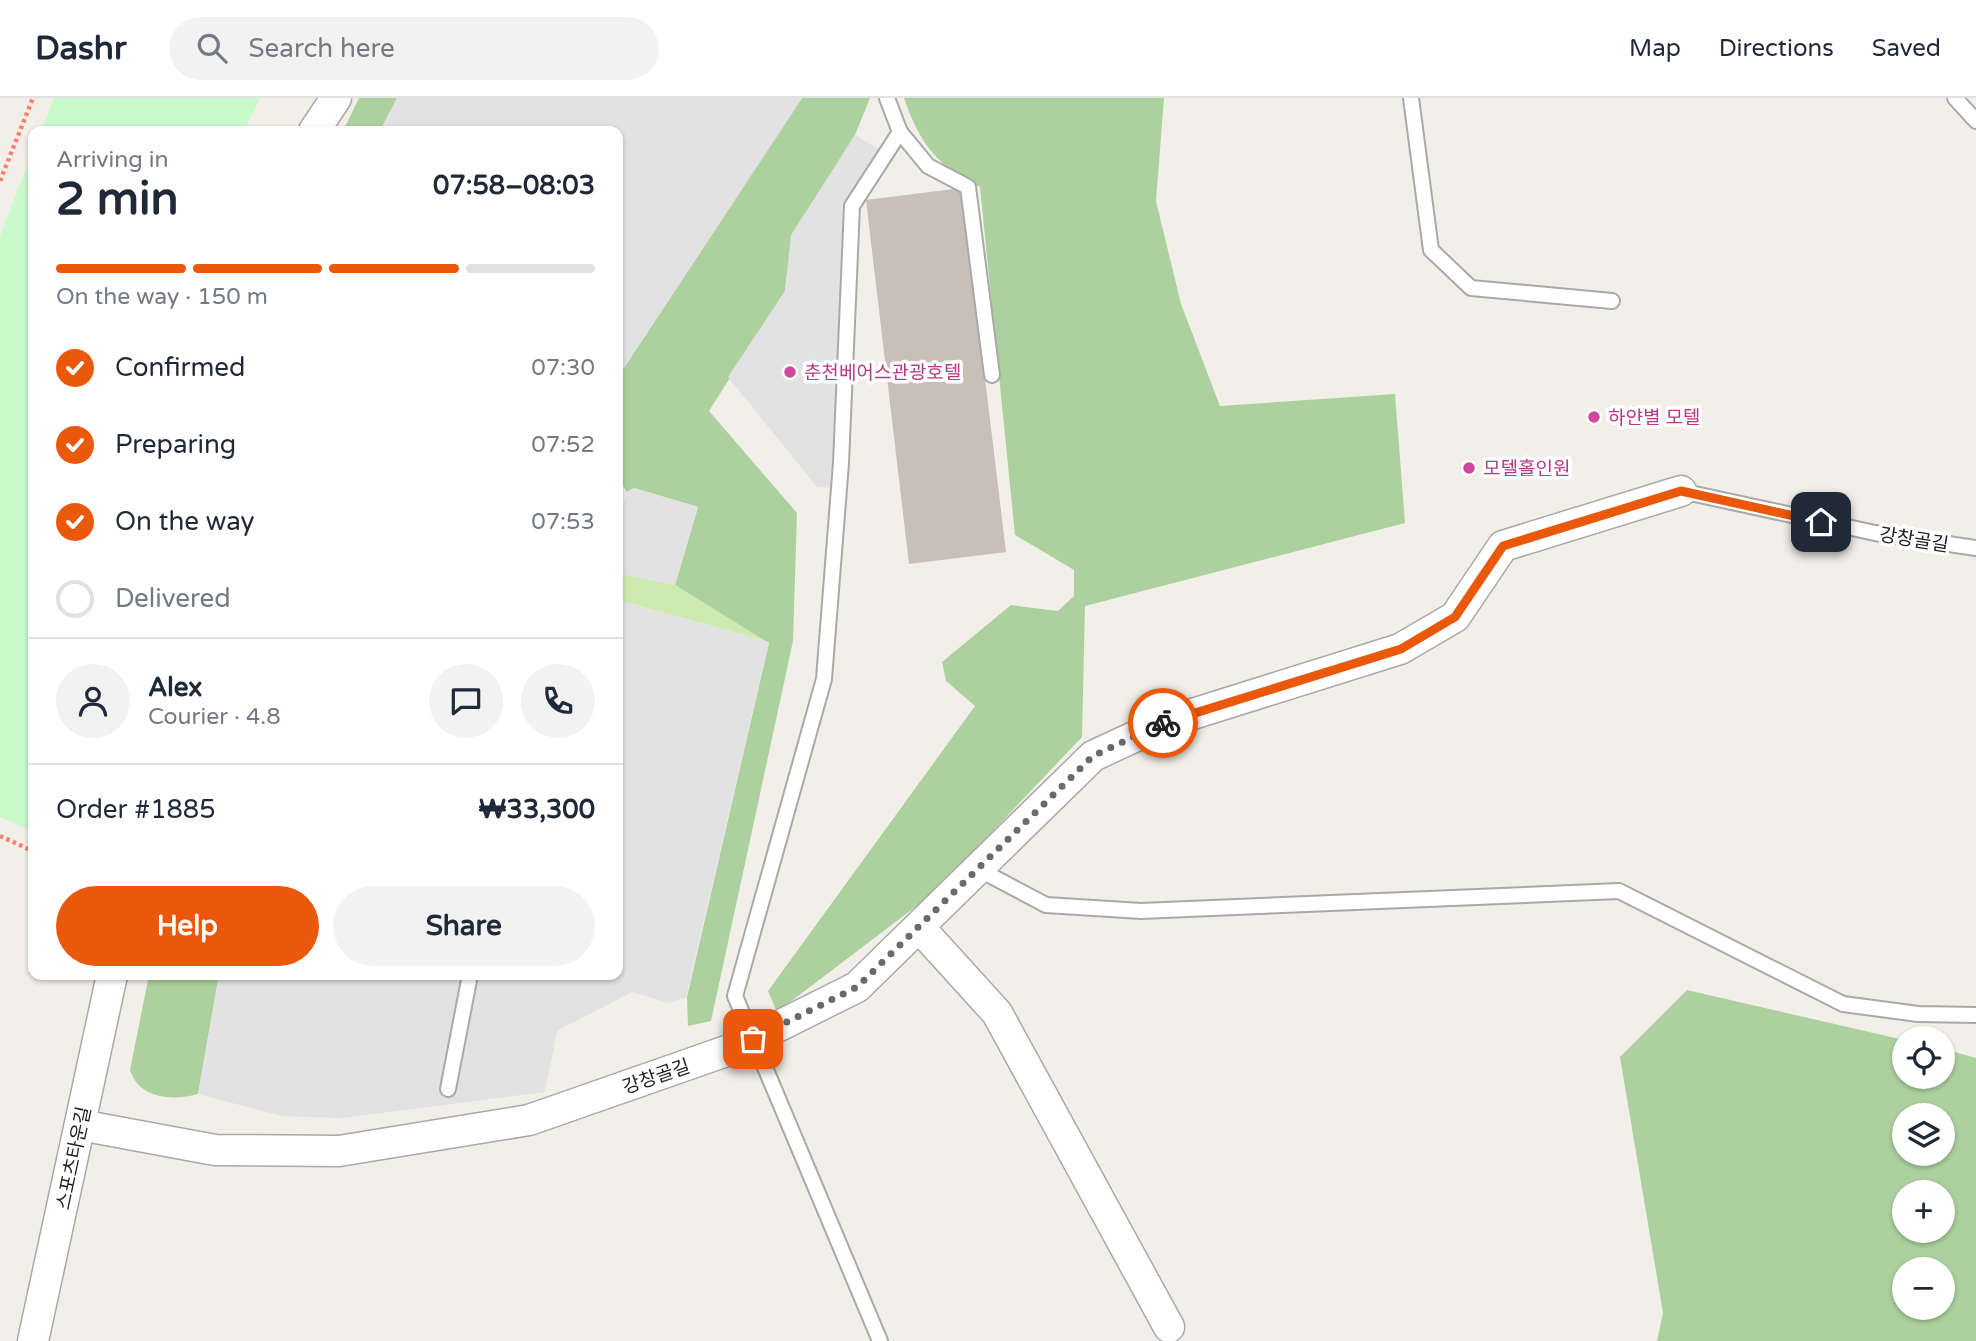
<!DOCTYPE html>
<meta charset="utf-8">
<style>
body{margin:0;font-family:"Varela Round","Noto Sans KR",sans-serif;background:#f2f2f3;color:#1f2937;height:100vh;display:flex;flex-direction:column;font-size:26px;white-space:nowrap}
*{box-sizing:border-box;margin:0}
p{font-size:23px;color:#747a83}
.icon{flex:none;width:38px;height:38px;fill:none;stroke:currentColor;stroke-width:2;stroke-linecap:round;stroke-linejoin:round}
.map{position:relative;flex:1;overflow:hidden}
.drawer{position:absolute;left:28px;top:28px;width:595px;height:854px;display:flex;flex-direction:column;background:#fff;border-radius:14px;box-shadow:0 2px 5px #0004}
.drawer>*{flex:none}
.controls{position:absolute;left:1892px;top:928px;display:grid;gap:14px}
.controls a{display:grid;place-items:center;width:63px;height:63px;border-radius:50%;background:#fff;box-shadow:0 2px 5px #0004;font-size:35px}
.pin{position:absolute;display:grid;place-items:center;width:60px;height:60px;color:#fff;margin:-30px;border-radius:14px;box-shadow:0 4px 10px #0006}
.courier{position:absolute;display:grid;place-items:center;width:70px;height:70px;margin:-35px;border:5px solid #ea580c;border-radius:50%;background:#fff;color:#222;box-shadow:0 2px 9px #0007}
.headline em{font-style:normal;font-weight:700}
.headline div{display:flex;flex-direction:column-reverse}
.headline{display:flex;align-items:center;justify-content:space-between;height:119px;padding:0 28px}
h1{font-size:46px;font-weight:700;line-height:52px}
.bar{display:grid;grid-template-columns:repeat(4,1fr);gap:10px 7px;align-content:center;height:84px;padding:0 28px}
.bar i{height:9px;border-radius:5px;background:#e0e1e3}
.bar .current{background:#ea580c}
.bar p{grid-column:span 4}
.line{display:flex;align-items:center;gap:18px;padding:0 28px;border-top:2px solid #e0e1e3}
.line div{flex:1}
.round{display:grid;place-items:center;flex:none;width:74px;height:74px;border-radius:37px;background:#f2f2f3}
ol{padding:0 28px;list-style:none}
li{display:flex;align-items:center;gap:21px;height:77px}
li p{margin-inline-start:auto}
li .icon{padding:7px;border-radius:50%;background:#ea580c;color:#fff;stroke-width:4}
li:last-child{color:#747a83}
li i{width:38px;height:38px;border:4px solid #e0e1e3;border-radius:50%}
.button{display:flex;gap:14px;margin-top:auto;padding:14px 28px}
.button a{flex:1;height:80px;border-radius:42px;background:#ea580c;color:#fff;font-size:28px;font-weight:700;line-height:80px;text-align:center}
.button a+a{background:#f2f2f3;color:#1f2937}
header{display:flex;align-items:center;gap:42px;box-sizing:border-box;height:98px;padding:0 35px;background:#fff;border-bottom:2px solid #e0e1e3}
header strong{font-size:33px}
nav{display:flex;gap:38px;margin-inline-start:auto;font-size:24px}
.search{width:490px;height:63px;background:#f2f2f3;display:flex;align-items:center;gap:18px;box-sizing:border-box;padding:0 24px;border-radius:38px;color:#747a83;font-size:26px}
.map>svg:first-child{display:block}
.grass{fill:#cdebb0}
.forest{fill:#add19e;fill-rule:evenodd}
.park{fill:#c8facc}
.parking{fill:#e2e2e2}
.building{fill:#c7bfb8}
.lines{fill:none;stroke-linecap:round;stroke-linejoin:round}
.service-casing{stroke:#a9a9a9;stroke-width:18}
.minor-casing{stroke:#a9a9a9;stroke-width:33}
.path{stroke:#fa8072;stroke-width:4.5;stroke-dasharray:3.5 3.5;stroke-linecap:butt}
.service{stroke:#fff;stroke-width:14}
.minor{stroke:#fff;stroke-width:30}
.done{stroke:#6b6a68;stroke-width:7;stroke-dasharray:0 12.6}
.route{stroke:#ea580c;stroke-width:9}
.hotel-dot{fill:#d1479c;stroke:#fff;stroke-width:2.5}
.labels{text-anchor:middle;stroke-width:7;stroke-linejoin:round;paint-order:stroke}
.hotel-label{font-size:19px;fill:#b23c85;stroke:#fff;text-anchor:start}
.street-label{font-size:19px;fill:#222;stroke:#fff}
</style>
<header>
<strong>Dashr</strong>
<div class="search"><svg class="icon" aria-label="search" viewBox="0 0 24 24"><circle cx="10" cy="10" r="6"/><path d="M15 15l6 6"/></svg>Search here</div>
<nav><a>Map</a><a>Directions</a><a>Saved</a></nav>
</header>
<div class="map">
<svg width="1976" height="1243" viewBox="0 0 1976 1243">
<rect width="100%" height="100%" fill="#f2efe9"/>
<!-- grass -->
<polygon class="grass" points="618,475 675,487 769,544 618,502"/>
<!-- forest -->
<g class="forest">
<polygon points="359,0 397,0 380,33 343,33"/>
<polygon points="802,0 870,0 855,37 792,137 785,193 709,313 797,415 793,543 711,923 688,928 687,899 769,545 675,487 698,409 634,390 627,394 618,380 618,279"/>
<path d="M904,0H1164L1156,103L1181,206L1220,308L1395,296L1405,425L1085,508L1082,639L935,794L777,914L768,893L975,608L946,583L942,564L1011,507L1058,513L1074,498V472L1015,437L980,89C936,67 920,46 904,0Z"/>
<path d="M149,877H219L198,996C172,1003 139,1001 130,972Z"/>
<path d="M1687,892L1904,942V978H1942L1943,951L1976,960V1243H1657L1663,1215L1620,959ZM1904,1017H1942V1055H1904ZM1904,1094H1942V1132H1904ZM1904,1171H1942V1209H1904Z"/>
</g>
<!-- park -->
<g class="park">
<polygon points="54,0 260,0 244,33 41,33"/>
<polygon points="33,53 33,733 0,719 0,138"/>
</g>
<!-- parking -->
<g class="parking">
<polygon points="397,0 802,0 618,279 618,33 380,33"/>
<polygon points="855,37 882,53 848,106 836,390 817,389 728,279 785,193 791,137"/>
<polygon points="634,390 698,409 675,487 618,475 618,415 622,412 627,394"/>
<polygon points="618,502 769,544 686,899 669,905 632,894 557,933 545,994 342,1020 281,1018 198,996 219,877 618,877"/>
</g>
<!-- building -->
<polygon class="building" points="962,90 1006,454 909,466 866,102"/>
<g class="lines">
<!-- service casing -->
<g class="service-casing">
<g id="service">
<polyline points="1411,0 1431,152 1471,190 1612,203"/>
<polyline points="1955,0 1976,23"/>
<polyline points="900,34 928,68 968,89 992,277"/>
<polyline points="1681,393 1875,435 1976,450"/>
<polyline points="978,771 1046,807 1141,813 1619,793 1843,906 1918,916 1976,917"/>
<polyline points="448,991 470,877"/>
<polyline points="880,1243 735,898 824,581 841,365 852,108 900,34 887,0"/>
</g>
</g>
<!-- minor casing -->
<g class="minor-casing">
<g id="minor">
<polyline points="314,33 336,0"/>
<polyline points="919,829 997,915 1169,1229"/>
<polyline points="80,1027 215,1052 339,1053 529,1022 735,950 857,889 1093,658 1164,625 1400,551 1455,519 1503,448 1681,393"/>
<polyline points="33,1243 112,877"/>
</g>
</g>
<!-- path -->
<g class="path">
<polyline points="0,83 33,0"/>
<polyline points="0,738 33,753"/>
</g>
<!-- service -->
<use href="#service" class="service"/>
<!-- minor -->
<use href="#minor" class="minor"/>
</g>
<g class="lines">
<!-- done -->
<polyline class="done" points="753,941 857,889 1093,658 1163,625"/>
<!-- route -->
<polyline class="route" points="1163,625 1401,551 1455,519 1503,448 1681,393 1821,424"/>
</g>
<!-- markers -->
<g class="hotel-dot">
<circle cx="790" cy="274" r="7"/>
<circle cx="1594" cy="319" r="7"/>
<circle cx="1469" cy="370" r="7"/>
</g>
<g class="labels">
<!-- hotel labels -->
<g class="hotel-label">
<text x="804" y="281">춘천베어스관광호텔</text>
<text x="1608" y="326">하얀별 모텔</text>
<text x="1483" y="377">모텔홀인원</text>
</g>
<!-- street labels -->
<g class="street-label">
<text transform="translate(1914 441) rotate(9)" y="7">강창골길</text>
<text transform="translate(656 978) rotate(-19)" y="7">강창골길</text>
<text transform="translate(73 1060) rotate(-78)" y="7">스포츠타운길</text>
</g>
</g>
</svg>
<div class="controls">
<a><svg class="icon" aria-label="locate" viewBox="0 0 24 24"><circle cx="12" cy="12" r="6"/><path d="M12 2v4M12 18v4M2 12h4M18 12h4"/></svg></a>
<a><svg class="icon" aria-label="layers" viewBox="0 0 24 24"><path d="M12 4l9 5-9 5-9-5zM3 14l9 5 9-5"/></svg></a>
<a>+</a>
<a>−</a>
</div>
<div class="pin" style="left:753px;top:941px;background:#ea580c"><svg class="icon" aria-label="bag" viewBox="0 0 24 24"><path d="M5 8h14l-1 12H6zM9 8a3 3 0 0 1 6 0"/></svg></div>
<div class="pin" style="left:1821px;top:424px;background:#1f2937"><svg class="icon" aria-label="home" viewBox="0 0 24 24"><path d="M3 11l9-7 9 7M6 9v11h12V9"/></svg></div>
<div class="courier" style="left:1163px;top:625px"><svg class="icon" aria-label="bike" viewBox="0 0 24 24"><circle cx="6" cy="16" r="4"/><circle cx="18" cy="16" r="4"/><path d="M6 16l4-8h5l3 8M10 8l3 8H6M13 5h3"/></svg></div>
<section class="drawer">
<div class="headline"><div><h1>2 min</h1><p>Arriving in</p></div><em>07:58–08:03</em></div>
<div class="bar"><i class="current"></i><i class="current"></i><i class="current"></i><i></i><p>On the way · 150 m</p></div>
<ol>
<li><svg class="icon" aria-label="check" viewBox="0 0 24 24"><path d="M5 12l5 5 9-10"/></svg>Confirmed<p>07:30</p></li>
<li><svg class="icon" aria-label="check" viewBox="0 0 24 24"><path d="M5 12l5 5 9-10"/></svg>Preparing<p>07:52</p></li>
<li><svg class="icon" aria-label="check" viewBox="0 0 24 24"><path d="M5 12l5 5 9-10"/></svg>On the way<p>07:53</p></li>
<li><i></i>Delivered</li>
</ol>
<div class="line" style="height:126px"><a class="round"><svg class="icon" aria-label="person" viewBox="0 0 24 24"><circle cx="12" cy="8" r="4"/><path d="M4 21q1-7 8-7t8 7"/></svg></a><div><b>Alex</b><p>Courier · 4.8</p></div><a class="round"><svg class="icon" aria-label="chat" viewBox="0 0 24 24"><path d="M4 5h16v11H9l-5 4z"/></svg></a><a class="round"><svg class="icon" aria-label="phone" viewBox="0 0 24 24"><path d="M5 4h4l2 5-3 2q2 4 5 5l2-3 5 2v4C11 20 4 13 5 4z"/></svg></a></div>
<div class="line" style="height:91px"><div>Order #1885</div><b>₩33,300</b></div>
<div class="button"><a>Help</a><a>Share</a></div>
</section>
</div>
